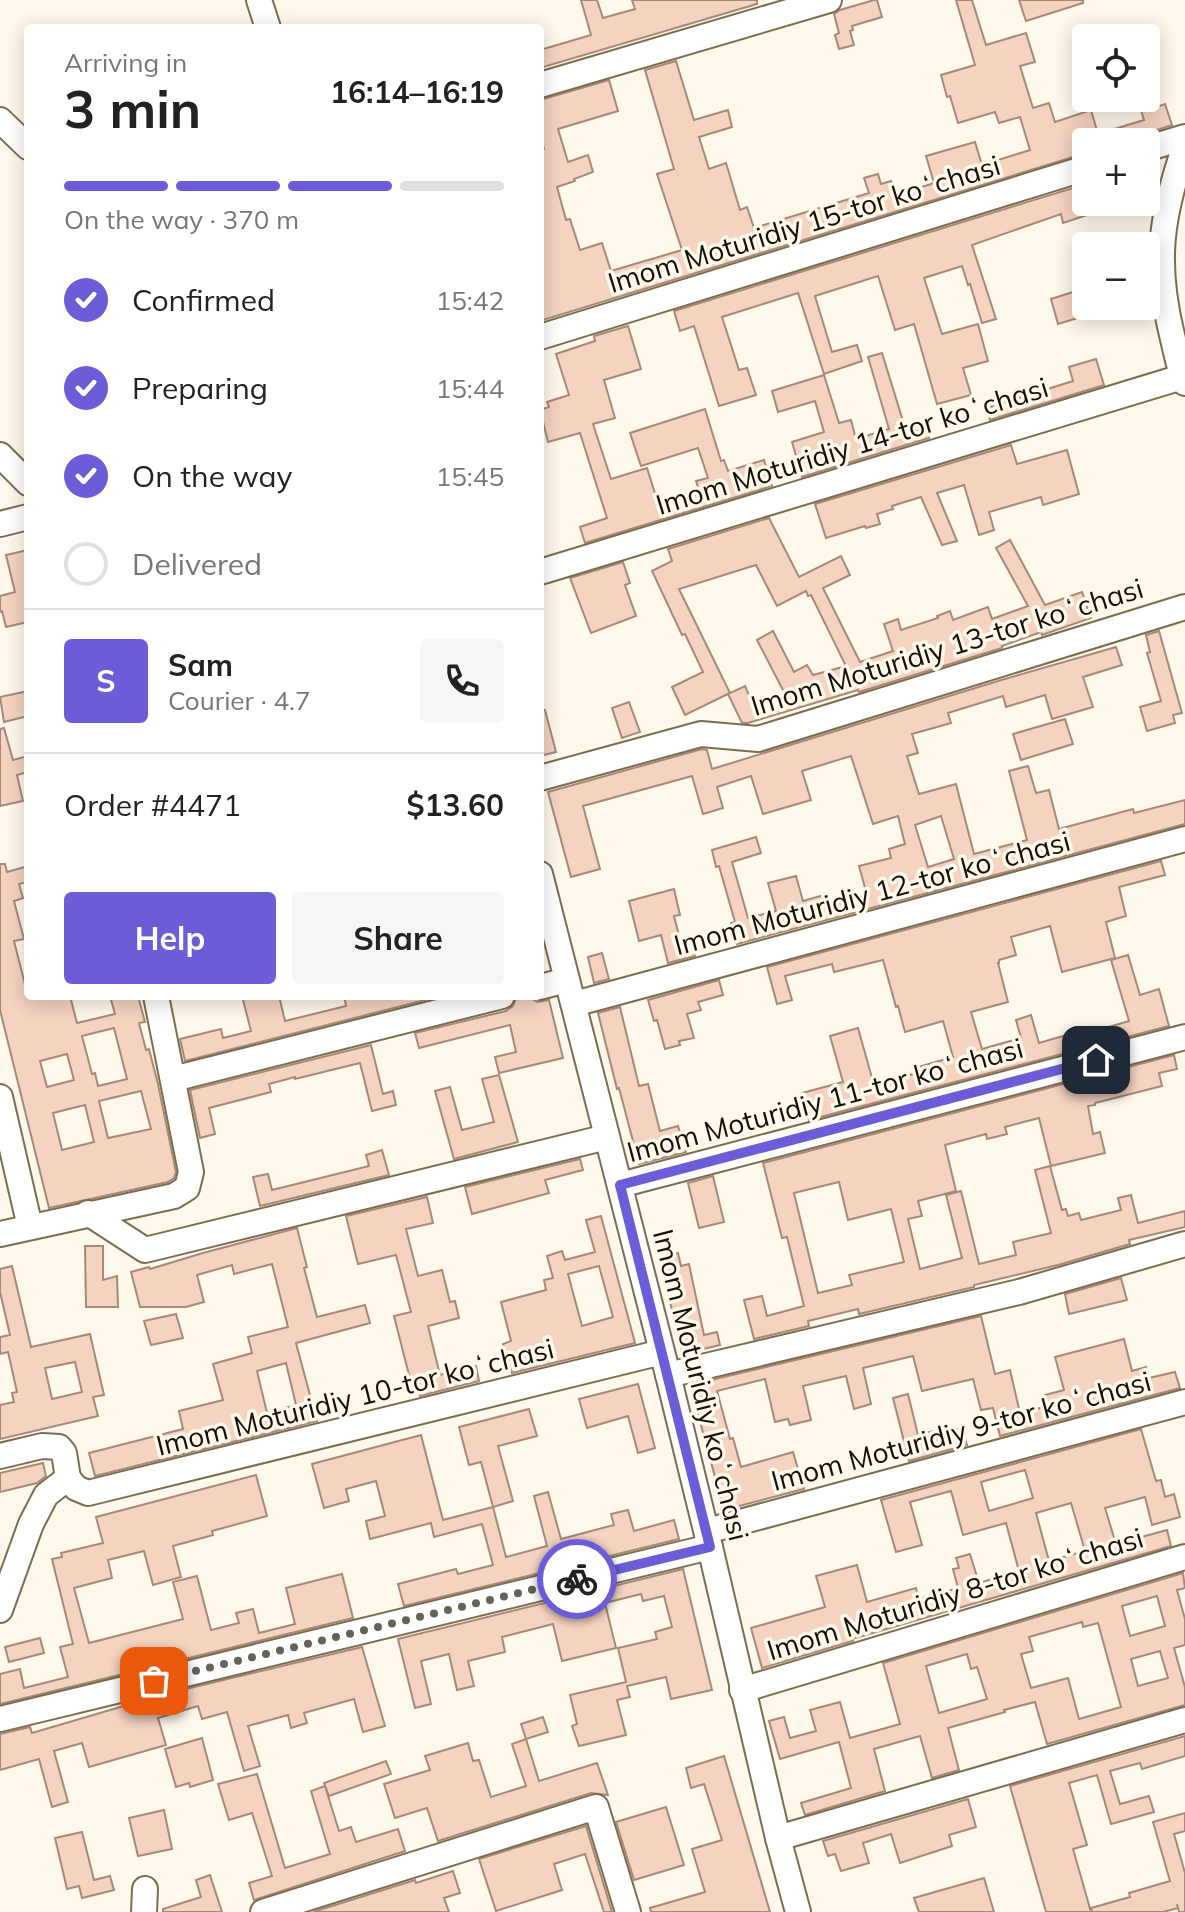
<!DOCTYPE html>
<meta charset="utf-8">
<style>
body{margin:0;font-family:Mulish,sans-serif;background:#f6f6f6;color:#222;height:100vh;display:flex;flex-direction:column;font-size:30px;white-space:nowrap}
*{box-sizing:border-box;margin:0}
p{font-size:26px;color:#767676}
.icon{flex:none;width:44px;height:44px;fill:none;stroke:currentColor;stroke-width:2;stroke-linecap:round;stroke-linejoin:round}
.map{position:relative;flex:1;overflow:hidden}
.sheet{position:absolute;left:24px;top:24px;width:520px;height:976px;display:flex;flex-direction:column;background:#fff;border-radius:8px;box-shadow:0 4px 20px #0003}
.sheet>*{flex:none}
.controls{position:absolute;left:1072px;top:24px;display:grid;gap:16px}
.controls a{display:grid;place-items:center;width:88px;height:88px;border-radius:8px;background:#fff;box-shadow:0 4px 20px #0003;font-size:40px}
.pin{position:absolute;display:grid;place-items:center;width:68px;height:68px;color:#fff;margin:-34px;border-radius:16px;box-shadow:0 4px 12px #0006}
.courier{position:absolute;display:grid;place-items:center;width:80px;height:80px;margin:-40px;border:6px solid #6b5dd7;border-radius:50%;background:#fff;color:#222;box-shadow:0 2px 10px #0007}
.overview em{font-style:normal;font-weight:700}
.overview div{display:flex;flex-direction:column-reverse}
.overview{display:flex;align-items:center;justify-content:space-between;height:136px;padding:0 40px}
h1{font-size:52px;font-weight:700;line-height:60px}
.bar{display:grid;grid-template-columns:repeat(4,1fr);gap:12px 8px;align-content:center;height:96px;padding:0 40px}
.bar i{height:10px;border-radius:6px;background:#e0e0e0}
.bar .active{background:#6b5dd7}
.bar p{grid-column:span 4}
.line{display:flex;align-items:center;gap:20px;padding:0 40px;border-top:2px solid #e0e0e0}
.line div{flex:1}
.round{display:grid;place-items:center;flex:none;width:84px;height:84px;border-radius:8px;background:#f6f6f6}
ol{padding:0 40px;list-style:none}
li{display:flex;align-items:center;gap:24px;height:88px}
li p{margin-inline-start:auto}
li .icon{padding:8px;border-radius:50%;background:#6b5dd7;color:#fff;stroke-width:4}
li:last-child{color:#767676}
li i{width:44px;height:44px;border:4px solid #e0e0e0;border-radius:50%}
.action{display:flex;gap:16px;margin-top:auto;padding:16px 40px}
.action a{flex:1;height:92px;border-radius:8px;background:#6b5dd7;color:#fff;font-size:32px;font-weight:700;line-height:92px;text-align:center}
.action a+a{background:#f6f6f6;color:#222}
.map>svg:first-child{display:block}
.building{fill:#f4d3c0;stroke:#a88977;stroke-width:2;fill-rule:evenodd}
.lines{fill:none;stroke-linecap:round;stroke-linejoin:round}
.minor-casing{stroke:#7b6d50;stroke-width:28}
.minor{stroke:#fff;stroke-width:24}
.done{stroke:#676156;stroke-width:8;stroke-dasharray:0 14.4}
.route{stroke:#6b5dd7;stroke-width:10}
.labels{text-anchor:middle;stroke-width:7;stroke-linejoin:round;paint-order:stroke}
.street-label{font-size:28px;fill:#151005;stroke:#fff8ec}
</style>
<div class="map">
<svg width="1185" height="1912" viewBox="0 0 1185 1912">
<rect width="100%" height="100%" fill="#fff8ec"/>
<!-- building -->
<g class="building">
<polygon points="581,0 597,0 603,18 635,9 632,0 757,0 757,4 540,68 540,50 591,35"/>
<polygon points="874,0 877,0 882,17 852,26 853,30 850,31 854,45 839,49 835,35 839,33 834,14 840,10"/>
<polygon points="956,0 972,0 986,45 1026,33 1035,62 1020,66 1033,108 1049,103 1055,122 1091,110 1098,134 1144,120 1137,98 1151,98 1154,108 1165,104 1172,125 1142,135 1129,142 1086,142 1086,153 540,321 540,151 544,149 540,135 540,100 609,80 618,111 558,129 568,162 588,155 593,172 574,179 575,181 557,187 566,220 570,219 580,250 602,243 611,271 682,250 657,174 674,169 645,70 676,61 694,120 728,110 732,127 699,137 709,169 726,163 740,210 747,207 754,228 869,193 864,178 878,174 881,184 891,181 896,195 934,183 926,156 975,142 982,165 1030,150 1020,117 999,123 995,112 958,123 950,96 947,97 941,75 975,65"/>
<polygon points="1019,0 1083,0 1083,3 1026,21"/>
<polygon points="1086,184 1086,199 1076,202 1087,202 1090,214 1063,223 1061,214 972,245 996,319 982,323 970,284 968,285 962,266 924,278 942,334 978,324 988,361 963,368 971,395 937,404 914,324 895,330 878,276 815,296 832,352 857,345 862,361 824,374 798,293 722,317 739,370 747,368 756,395 719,406 694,326 680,331 674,311"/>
<polygon points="1076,291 1084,316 1058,324 1051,299"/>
<polygon points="628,326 641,369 604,380 615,418 593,424 611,479 647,468 659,506 700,493 696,481 708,478 698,448 641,466 630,433 705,409 721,461 724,460 728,471 764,460 772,486 585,543 580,527 607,518 580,433 548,442 540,410 549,407 547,402 569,395 556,354 595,341 594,336"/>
<polygon points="882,353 907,434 927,428 929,438 802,477 792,442 824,432 815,401 778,412 772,391 824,375 839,423 851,420 856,439 889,429 868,357"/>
<polygon points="1096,359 1104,385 990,420 987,408 1073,381 1069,367"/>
<polygon points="1011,445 1017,464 1067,450 1079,494 1043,505 1041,497 989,512 994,530 979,535 964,485 937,493 957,541 942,545 921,497 892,506 893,509 877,514 880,524 866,528 865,526 826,538 815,504"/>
<polygon points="769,518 799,577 841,556 850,575 823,588 860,662 893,651 884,624 898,619 901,630 938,618 937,616 950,611 953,620 988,607 992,619 1028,606 996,548 1010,540 1045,605 1082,592 1091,618 1042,635 1041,632 1002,646 1002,648 859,692 858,690 748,723 742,723 728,694 745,686 753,704 785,694 757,640 773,631 794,672 807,665 813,675 846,666 811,595 808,596 806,591 777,606 756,565 679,589 730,693 685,715 672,687 703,672 685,634 682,635 652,571 672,561 668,549"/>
<polygon points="28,550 28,622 6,627 2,611 0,612 0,596 15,592 6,555"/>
<polygon points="623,562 630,583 625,585 636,616 591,633 570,578"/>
<polygon points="1159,631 1182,713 1173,715 1175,723 1147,731 1140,707 1161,701 1147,653 1150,652 1146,635"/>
<path d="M1116,647L1122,665L1083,677L1093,707L1052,719L1045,695L1006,707L1003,696L948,713L951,723L912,734L918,753L907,756L919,794L956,784L974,854L1027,840L1009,771L1028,766L1036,793L1049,790L1059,829L1133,809L1134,813L1185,800V824L737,944L731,923L735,922L719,866L716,867L712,850L756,837L761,853L732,862L748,918L776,911L768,883L796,876L803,901L824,895L827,906L867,895L859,866L891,858L889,849L905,844L898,816L873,824L851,756L802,771L811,800L763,814L751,776L717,787L723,808L703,814L692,776L583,806L600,869L571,877L548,792L702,749L707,750L712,769L998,681ZM941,816L954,859L928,867L915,825Z"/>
<polygon points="28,691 28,716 4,722 0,697"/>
<polygon points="629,702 640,732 622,738 612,708"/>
<polygon points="540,710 545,710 556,752 540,756"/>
<polygon points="1065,719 1073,744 1021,760 1013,734"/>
<polygon points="4,728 13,760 28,756 28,772 17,775 23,801 0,806 0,729"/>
<polygon points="1161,861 1165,875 1119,887 1126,916 1106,922 1115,958 1062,972 1050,926 1011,937 1016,955 999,960 999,963 998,963 1008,1002 971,1012 982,1049 1021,1038 1016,1020 1031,1015 1039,1043 1087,1029 1088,1033 1129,1021 1111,960 1128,955 1140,995 1159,989 1169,1026 809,1120 802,1093 843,1082 830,1036 858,1028 874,1085 917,1073 915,1068 953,1057 943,1021 905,1032 898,1006 896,1007 883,960 834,972 832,964 785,976 792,1000 777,1004 767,967"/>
<path d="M0,864H5L7,872L28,866V882L19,884L23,898L14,901L24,939L14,941L28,996H70L77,1023L115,1014L110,996H138L145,1022L139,1023L146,1050L149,1049L158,1084L176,1172L174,1178L168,1182L49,1208L0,1010ZM114,1028L127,1079L98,1086L95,1073L92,1074L82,1036ZM67,1054L74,1080L47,1087L40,1061ZM141,1091L151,1129L108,1138L99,1101ZM85,1105L94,1142L62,1150L53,1113Z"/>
<polygon points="674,889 680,915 674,916 681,943 690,941 695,956 668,963 661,935 639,941 629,901"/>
<polygon points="602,953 609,979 594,983 588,957"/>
<polygon points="719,980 723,995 698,1002 701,1010 687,1014 694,1038 679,1041 680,1045 665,1049 657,1020 654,1021 648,1000"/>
<polygon points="242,996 279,996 285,1021 346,1006 344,996 441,996 185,1061 180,1039 221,1029 223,1038 251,1031"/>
<polygon points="517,996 528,996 537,1002 549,1000 563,1058 499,1073 495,1057 516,1052 510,1025 419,1048 415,1033 506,1011 513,1006"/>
<polygon points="620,1007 639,1086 648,1084 660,1131 678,1126 686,1152 639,1164 619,1088 617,1089 598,1013"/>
<polygon points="371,1045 383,1094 393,1091 396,1105 372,1111 360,1063 295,1079 295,1077 269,1084 271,1092 209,1108 215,1134 200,1138 190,1090"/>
<path d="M1174,1055L1177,1069L1159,1073L1162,1086L1095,1103V1105L1088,1106L1093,1134L1100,1132L1105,1153L1051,1166L1039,1118L1005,1127L1007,1134L987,1139L986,1134L945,1145L956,1191L918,1201L922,1216L908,1219L920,1269L962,1258L946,1195L961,1191L979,1264L1016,1255L1013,1242L1051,1233L1035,1170L1050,1166L1062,1210L1066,1209L1068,1216L1079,1213L1081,1220L1121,1210L1118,1198L1131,1195L1138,1223L1185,1211V1227L1129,1240L1130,1244L1058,1265L974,1285V1287L859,1314L858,1309L808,1321L809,1326L754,1339L744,1300L762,1296L767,1316L804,1306L787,1237L782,1238L763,1163ZM839,1182L848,1220L891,1209L904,1262L849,1275L852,1285L818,1293L794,1193Z"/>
<polygon points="499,1075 518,1142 454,1159 435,1091 450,1087 462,1130 494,1122 482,1079"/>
<polygon points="382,1150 389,1175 260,1206 253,1177 268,1174 272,1190 369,1166 366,1155"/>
<polygon points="580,1159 583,1170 545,1180 549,1193 472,1214 465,1187"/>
<polygon points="713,1176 724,1222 699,1228 688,1183"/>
<polygon points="427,1197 433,1223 406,1229 418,1276 442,1270 450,1302 455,1301 459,1318 428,1326 440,1375 476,1366 479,1381 420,1396 416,1381 411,1383 394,1316 411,1312 396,1255 358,1264 346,1216"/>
<path d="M601,1216L635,1343L512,1373L503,1344L511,1341L501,1302L546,1290L544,1280L553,1278L547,1256L562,1251L565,1260L595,1252L586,1220ZM599,1266L613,1317L582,1326L568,1274Z"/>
<path d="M297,1228L307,1267L304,1268L317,1317L365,1305L370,1323L296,1343L317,1421L95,1476L89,1453L183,1429L179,1411L223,1400L213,1364L252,1353L248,1337L288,1327L272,1264L234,1274L232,1265L197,1275L204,1302L186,1307H140L131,1272L149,1267L150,1269L203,1253ZM286,1363L296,1405L267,1413L257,1371Z"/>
<polygon points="85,1246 103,1246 103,1280 117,1276 118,1307 86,1307"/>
<polygon points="678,1253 681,1266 689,1264 704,1335 717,1332 720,1345 683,1354 659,1258"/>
<path d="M12,1266L31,1347L90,1334L104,1395L93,1397L98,1416L0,1439V1405L14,1402L12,1393L17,1392L8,1352L0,1354V1337L10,1335L0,1292V1269ZM75,1362L82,1392L52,1399L45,1368Z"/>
<polygon points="1121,1278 1127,1300 1069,1314 1065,1294"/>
<polygon points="176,1314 183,1338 151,1345 144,1321"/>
<polygon points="981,1316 995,1374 1010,1370 1020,1413 1048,1406 1045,1395 1064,1390 1055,1357 1124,1339 1132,1371 1146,1367 1149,1378 1175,1372 1180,1388 1000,1436 993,1408 981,1410 973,1379 922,1391 913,1356 863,1368 871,1404 854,1409 846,1376 803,1386 811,1420 790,1425 788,1419 775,1422 765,1379 717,1391 730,1439 733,1438 741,1467 793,1452 804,1489 724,1510 690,1385"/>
<polygon points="638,1384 655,1448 638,1453 628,1416 587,1428 579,1399"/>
<polygon points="908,1394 918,1435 934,1431 935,1436 962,1428 967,1445 909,1461 893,1398"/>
<polygon points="529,1409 537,1436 498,1446 513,1501 493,1507 481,1462 469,1465 459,1427"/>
<path d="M1141,1429L1156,1481L1161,1480L1165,1497L1174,1494L1180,1517L1152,1525L1145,1497L1105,1508L1116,1544L1167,1530L1171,1546L852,1639L853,1641L762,1668L751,1628L825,1607L816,1576L857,1565L867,1602L916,1588L919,1599L958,1588L953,1569L959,1568L956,1558L970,1554L979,1583L1019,1571L1006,1523L963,1535L951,1491L910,1502L922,1545L896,1552L881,1500ZM1025,1470L1033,1498L989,1511L981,1482ZM1071,1503L1085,1551L1049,1561L1036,1513Z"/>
<polygon points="421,1435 443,1520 493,1507 506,1557 547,1546 534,1496 548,1492 561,1539 614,1525 611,1514 628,1510 634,1531 674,1520 679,1539 404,1606 398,1584 456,1569 458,1574 493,1565 482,1524 434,1537 431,1523 370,1539 366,1521 385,1516 376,1481 346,1489 349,1501 324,1508 312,1464"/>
<polygon points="43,1463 46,1476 37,1483 0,1492 0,1473"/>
<polygon points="256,1475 267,1516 212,1531 213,1535 173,1546 181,1577 153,1585 144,1551 108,1560 112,1578 74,1588 89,1643 183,1619 173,1582 197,1576 211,1630 239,1623 236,1613 253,1609 259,1633 295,1624 286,1588 342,1574 353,1618 0,1704 0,1674 20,1669 24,1688 68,1677 60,1647 73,1644 52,1559 62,1557 61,1553 103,1543 96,1517"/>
<polygon points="683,1569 712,1690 671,1699 666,1677 627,1686 630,1697 617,1700 626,1735 579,1746 572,1726 577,1724 570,1695 626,1682 618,1648 657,1639 655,1632 672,1627 664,1596 643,1601 641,1594 605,1603 616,1648 562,1661 553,1624 502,1637 505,1652 468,1661 474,1686 457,1690 449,1654 421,1661 431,1704 415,1708 398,1639"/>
<path d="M1183,1573L1185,1588L1177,1590L1185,1619V1645L1174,1648L1185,1687V1705L1047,1744L1035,1702L1004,1710L1005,1712L948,1728L959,1770L932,1778L920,1736L874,1749L885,1791L805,1815L801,1803L851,1788L839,1742L780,1759L769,1721L784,1717L790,1738L816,1731L810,1710L840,1702L850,1738L900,1724L883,1663ZM1157,1596L1165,1626L1130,1636L1122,1606ZM1082,1622L1083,1627L1098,1623L1121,1707L1079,1719L1068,1678L1031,1688L1021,1654L1033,1651L1029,1637ZM1160,1651L1168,1678L1138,1686L1131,1659ZM967,1654L971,1669L977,1667L987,1699L939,1713L926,1666Z"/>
<polygon points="40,1638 44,1653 9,1662 5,1647"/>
<polygon points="362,1647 385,1726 363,1732 354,1699 304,1713 307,1723 291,1728 288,1715 248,1726 260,1766 244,1771 227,1712 202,1719 198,1706 158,1718 166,1745 89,1767 82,1743 54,1751 68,1802 52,1807 39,1759 0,1770 0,1734 30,1727 32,1733 161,1695"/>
<polygon points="543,1717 548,1732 526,1739 521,1724"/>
<polygon points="1185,1736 1185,1756 1142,1769 1140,1763 1110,1771 1120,1804 1149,1796 1154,1812 1111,1824 1097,1775 1069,1783 1087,1845 1073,1849 1091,1912 1046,1912 1010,1786"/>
<polygon points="202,1738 213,1780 190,1787 189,1783 176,1787 165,1749"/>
<polygon points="526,1739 539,1781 597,1763 608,1795 591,1793 438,1841 427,1808 395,1818 384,1784 430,1770 425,1756 468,1743 473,1761 479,1760 491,1797 526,1786 512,1744"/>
<polygon points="724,1756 770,1912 651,1912 650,1908 705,1892 692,1849 722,1840 704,1784 691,1788 686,1768"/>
<polygon points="386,1761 391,1774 329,1796 324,1783"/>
<polygon points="257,1774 285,1868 330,1854 311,1791 325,1786 339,1831 351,1827 356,1842 398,1829 405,1851 254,1900 249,1883 272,1876 252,1813 229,1820 218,1784"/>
<polygon points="968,1799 976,1827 949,1835 952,1846 900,1863 891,1834 863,1843 869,1863 841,1871 835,1854 828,1856 823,1841"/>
<polygon points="666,1807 684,1865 634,1880 616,1822"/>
<polygon points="164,1810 172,1849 138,1856 129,1818"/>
<polygon points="1185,1813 1185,1831 1174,1834 1185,1873 1185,1912 1179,1912 1177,1904 1178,1908 1163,1912 1092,1912 1091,1908 1130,1897 1129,1893 1170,1881 1153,1822"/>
<polygon points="586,1826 612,1912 604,1912 585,1854 554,1864 562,1890 496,1911 479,1859"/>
<polygon points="82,1832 94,1880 110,1876 114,1890 82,1898 79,1886 67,1889 55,1838"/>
<polygon points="453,1871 460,1893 444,1898 449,1912 313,1912 415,1880 416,1883"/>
<polygon points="210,1875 222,1912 163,1912 163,1909 201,1897 196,1880"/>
<polygon points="984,1878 994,1912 919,1912 914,1898"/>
</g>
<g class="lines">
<!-- minor casing -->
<g class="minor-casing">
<g id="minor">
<polyline points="259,0 268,28"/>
<polyline points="540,85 829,0"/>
<polyline points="0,120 28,147"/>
<path d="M1185,146C1161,216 1154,262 1172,335C1176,351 1179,368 1185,383"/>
<polyline points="1146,149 1185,137"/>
<polyline points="540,337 1086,168"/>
<polyline points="0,455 28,483"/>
<polyline points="0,524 28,517"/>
<polyline points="540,572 1182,377"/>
<polyline points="540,778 701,734 758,739 1185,607"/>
<polyline points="540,874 668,1375 710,1547 778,1838 798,1912"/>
<polyline points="540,987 567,980"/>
<polyline points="574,1004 1185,839"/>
<polyline points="173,1079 502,996"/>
<polyline points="0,1097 30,1227"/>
<polyline points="620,1185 1185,1037"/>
<polyline points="88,1213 145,1250 607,1137"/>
<polyline points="0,1234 174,1196 187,1188 191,1172 156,996"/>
<polyline points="668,1375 1019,1292 1185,1244"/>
<polyline points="0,1456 42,1446 59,1447 64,1453 68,1478"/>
<polyline points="68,1478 76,1488 88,1493 662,1352"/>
<polyline points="707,1531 1185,1402"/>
<polyline points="0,1610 31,1524 46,1495 68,1478"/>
<polyline points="742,1690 1185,1557"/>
<polyline points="0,1719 710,1547"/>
<polyline points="778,1838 1185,1720"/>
<polyline points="144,1912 145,1889"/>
<polyline points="263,1912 596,1807 628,1912"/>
</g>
</g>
<!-- minor -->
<use href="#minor" class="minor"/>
</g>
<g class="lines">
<!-- done -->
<polyline class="done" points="154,1681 577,1579"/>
<!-- route -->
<polyline class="route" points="577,1579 710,1547 620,1185 1096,1060"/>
</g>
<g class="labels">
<!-- street labels -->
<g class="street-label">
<text transform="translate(804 224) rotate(-17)" y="10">Imom Moturidiy 15-tor koʻchasi</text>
<text transform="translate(852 446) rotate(-17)" y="10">Imom Moturidiy 14-tor koʻchasi</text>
<text transform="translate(947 647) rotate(-17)" y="10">Imom Moturidiy 13-tor koʻchasi</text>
<text transform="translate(872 893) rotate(-15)" y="10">Imom Moturidiy 12-tor koʻchasi</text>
<text transform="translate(825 1100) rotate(-15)" y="10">Imom Moturidiy 11-tor koʻchasi</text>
<text transform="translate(701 1385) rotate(76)" y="10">Imom Moturidiy koʻchasi</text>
<text transform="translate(355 1397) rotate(-14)" y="10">Imom Moturidiy 10-tor koʻchasi</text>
<text transform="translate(961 1431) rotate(-15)" y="10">Imom Moturidiy 9-tor koʻchasi</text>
<text transform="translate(955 1594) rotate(-17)" y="10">Imom Moturidiy 8-tor koʻchasi</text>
</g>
</g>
</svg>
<div class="controls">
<a><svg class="icon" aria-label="locate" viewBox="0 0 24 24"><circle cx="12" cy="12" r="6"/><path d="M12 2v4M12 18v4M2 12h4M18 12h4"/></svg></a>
<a>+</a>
<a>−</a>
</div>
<div class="pin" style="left:154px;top:1681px;background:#ea580c"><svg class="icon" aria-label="bag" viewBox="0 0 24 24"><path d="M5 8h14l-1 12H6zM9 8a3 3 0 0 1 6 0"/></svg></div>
<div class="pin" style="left:1096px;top:1060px;background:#1f2937"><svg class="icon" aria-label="home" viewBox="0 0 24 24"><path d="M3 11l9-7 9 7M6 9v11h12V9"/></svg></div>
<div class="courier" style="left:577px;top:1579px"><svg class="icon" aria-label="bike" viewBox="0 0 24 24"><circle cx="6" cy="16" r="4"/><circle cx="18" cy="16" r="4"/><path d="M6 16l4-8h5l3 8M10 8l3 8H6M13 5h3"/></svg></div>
<section class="sheet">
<div class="overview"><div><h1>3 min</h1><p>Arriving in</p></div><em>16:14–16:19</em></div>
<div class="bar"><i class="active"></i><i class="active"></i><i class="active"></i><i></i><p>On the way · 370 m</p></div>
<ol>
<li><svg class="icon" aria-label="check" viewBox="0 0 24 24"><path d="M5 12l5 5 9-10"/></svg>Confirmed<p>15:42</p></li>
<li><svg class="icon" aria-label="check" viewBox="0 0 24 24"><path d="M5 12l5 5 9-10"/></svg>Preparing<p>15:44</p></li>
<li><svg class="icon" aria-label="check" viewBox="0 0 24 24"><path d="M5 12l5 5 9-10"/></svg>On the way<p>15:45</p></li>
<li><i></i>Delivered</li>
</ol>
<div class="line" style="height:144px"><b class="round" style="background:#6b5dd7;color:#fff">S</b><div><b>Sam</b><p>Courier · 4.7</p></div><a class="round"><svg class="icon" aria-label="phone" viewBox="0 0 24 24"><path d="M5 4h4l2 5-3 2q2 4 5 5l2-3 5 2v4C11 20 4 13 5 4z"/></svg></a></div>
<div class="line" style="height:104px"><div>Order #4471</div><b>$13.60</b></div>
<div class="action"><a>Help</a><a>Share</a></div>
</section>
</div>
